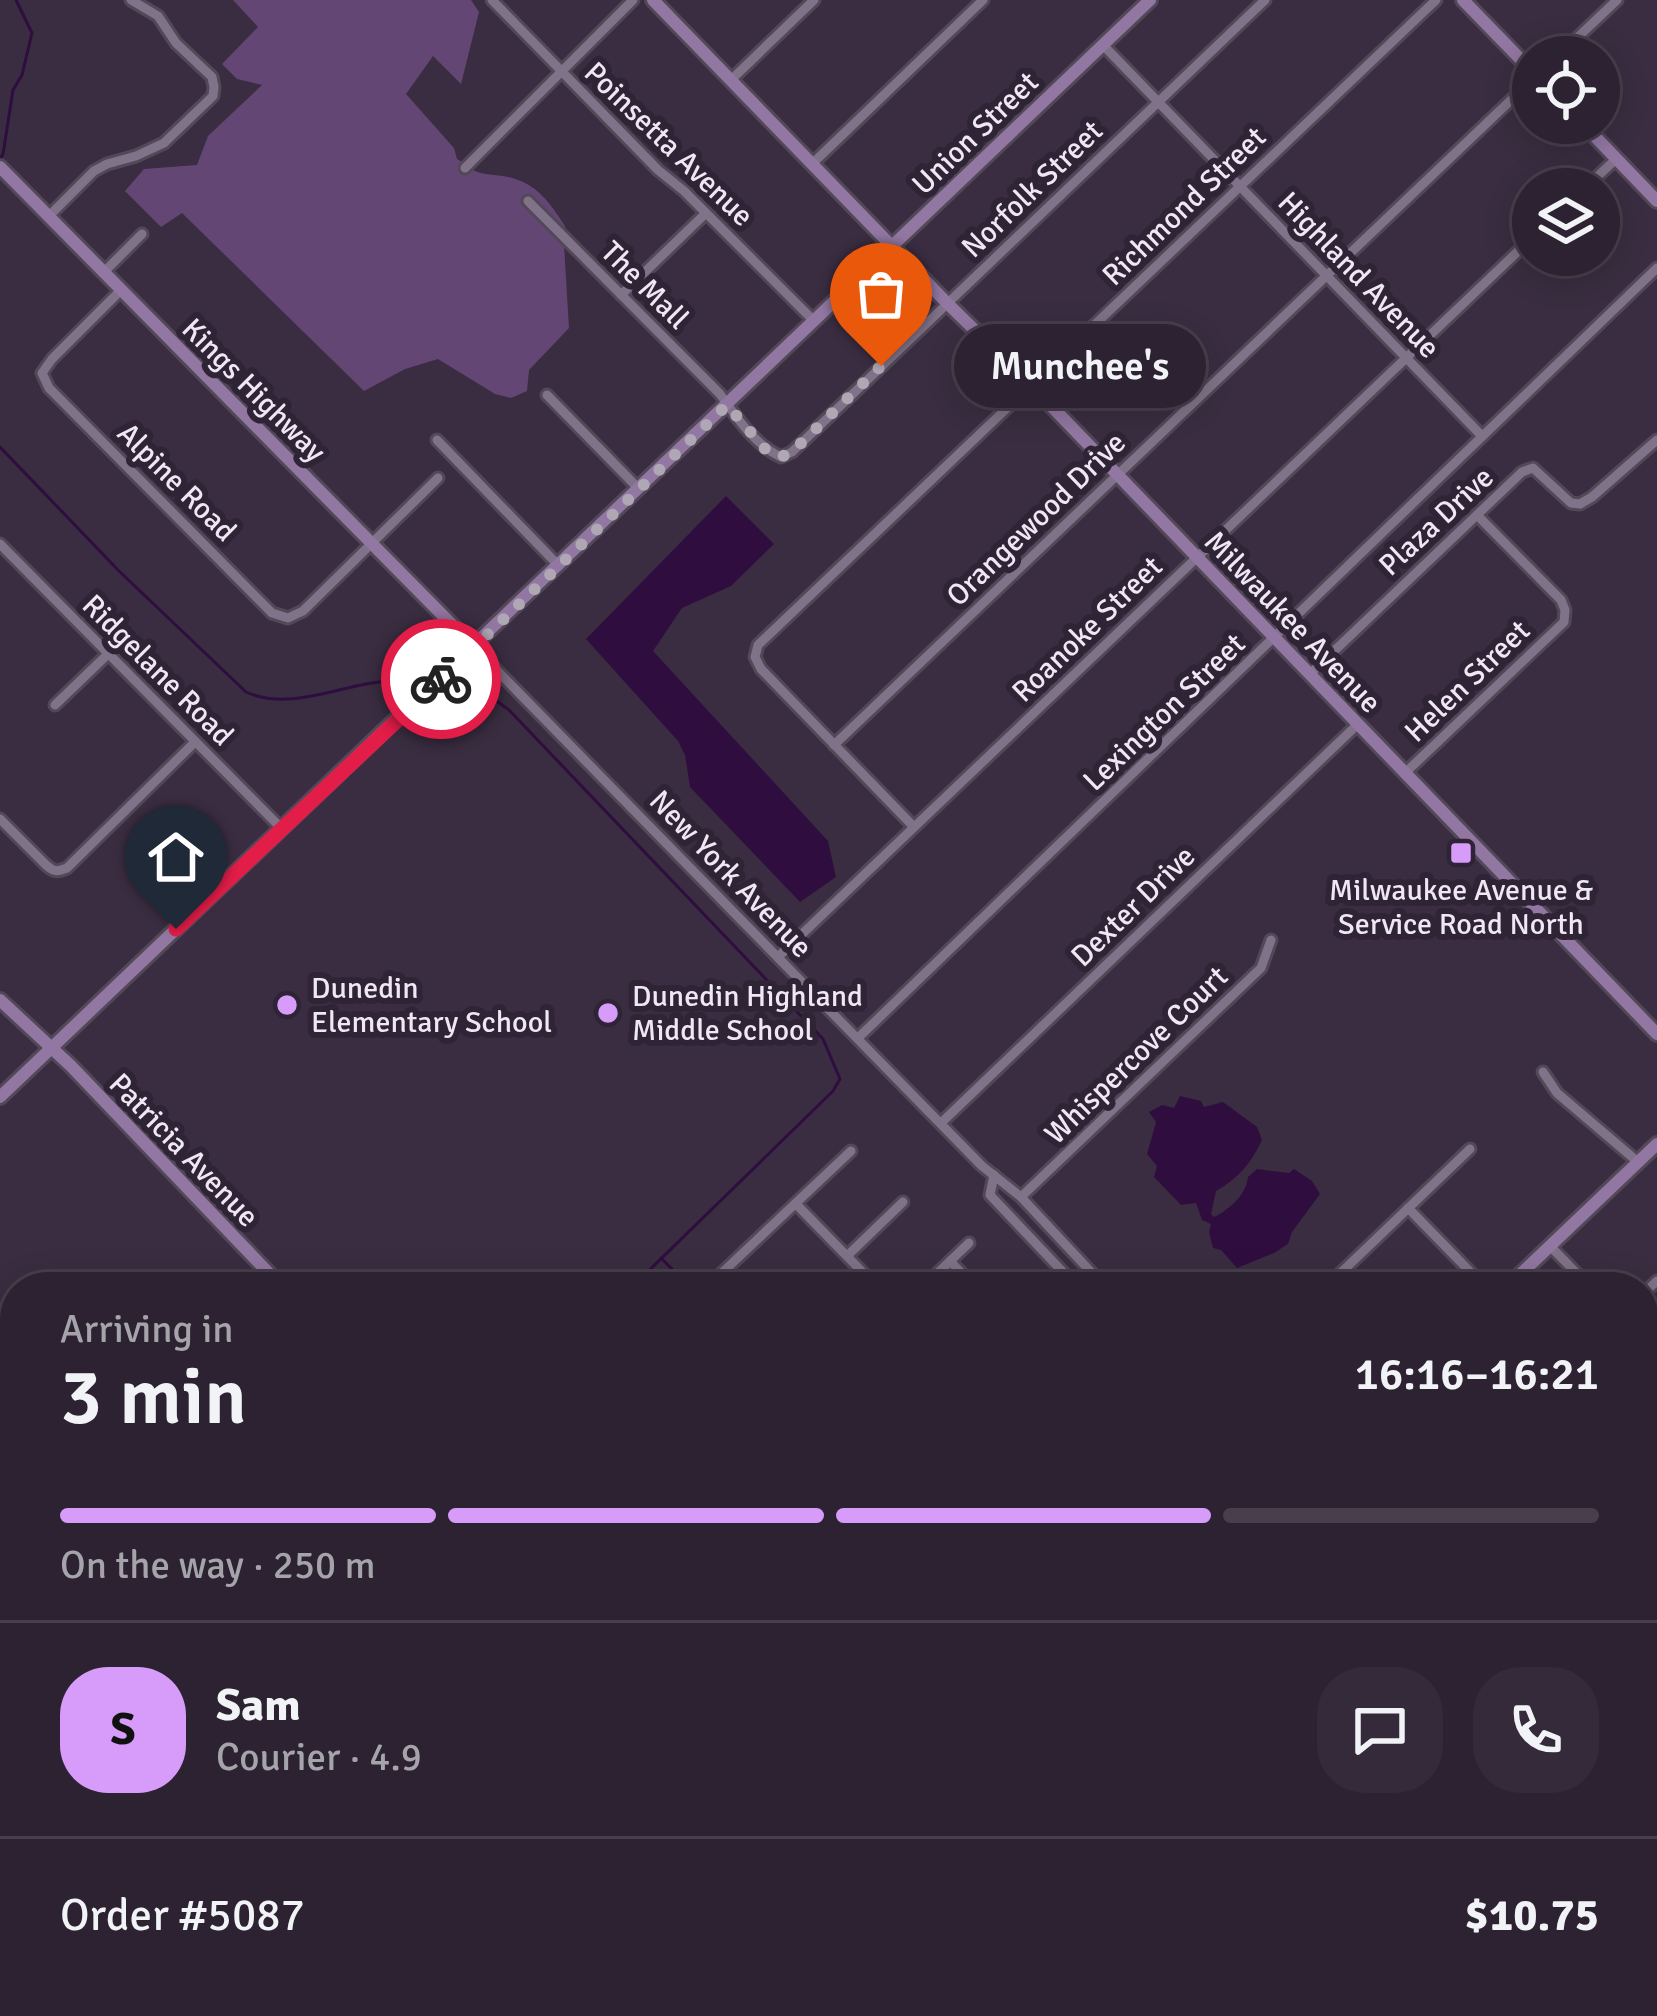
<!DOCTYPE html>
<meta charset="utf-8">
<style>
body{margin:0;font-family:Signika,sans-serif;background:#342a39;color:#f1f3f6;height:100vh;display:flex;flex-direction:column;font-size:45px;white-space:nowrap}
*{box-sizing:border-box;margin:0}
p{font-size:39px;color:#a6a4ab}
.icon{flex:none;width:66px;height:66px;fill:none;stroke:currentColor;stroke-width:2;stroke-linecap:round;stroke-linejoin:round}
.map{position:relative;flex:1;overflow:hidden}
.panel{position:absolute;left:0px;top:1272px;width:1659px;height:744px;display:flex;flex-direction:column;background:#2c2231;border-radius:48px 48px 0 0;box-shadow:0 6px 30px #0003,0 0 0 3px #483f4d}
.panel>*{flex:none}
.tools{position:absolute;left:1512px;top:36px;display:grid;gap:24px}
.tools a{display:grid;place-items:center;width:108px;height:108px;border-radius:50%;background:#2c2231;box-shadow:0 6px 30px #0003,0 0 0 3px #483f4d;font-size:60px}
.pin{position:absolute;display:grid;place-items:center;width:102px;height:102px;color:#fff;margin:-123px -51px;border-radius:50% 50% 50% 0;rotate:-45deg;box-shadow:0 0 12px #0007}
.pin .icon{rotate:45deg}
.courier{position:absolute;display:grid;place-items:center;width:120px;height:120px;margin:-60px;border:9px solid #e11d48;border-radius:50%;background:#fff;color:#222;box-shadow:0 3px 15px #0007}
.bubble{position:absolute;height:84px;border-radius:42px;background:#2c2231;box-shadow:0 6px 30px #0003,0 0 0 3px #483f4d;font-size:39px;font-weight:600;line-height:84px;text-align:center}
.overview em{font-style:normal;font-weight:600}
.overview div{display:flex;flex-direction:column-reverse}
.overview{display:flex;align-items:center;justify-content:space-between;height:204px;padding:0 60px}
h1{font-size:78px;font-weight:600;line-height:90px}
.bar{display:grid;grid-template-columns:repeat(4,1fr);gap:18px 12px;align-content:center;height:144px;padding:0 60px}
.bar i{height:15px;border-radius:9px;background:#483f4d}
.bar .on{background:#d79bf9}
.bar p{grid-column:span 4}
.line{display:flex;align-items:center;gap:30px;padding:0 60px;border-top:3px solid #483f4d}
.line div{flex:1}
.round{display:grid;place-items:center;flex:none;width:126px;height:126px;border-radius:48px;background:#342a39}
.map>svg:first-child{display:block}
.green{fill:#634674}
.water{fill:#2f0e3f}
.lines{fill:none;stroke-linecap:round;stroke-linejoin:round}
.stream{stroke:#2f0e3f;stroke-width:3}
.street-casing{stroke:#524858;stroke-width:15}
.secondary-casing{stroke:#524858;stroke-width:18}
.street{stroke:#807288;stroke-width:9}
.secondary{stroke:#9277a2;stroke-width:12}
.done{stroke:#b0a7b5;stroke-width:12;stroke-dasharray:0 21.6}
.route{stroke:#e11d48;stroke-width:15}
.poi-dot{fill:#d79bf9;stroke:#2f2436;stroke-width:4.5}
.labels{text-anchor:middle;stroke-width:12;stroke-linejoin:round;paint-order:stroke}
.street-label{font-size:30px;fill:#efe8f4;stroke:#2f2436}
.poi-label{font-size:30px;fill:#efe8f4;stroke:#2f2436;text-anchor:start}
</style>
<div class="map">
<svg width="1657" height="2016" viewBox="0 0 1657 2016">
<rect width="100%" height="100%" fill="#3a2d41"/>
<!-- green -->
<g class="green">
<path d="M233,0H471L479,12L461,84L433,56L406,94L454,148L457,159L462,162L458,167L464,174L471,169C483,176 495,174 508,177C537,183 550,203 565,226V231L528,194L521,200L564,245L569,328L529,370L527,391L511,398L495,394L438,359L405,369L364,391L182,213L161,227L125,191L144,169L197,165L208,136L262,85L237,79L222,64L258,27Z"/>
<polygon points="1644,1979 1655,2016 1548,2016 1535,2001 1559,2001 1562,2008 1585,2005 1585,2001 1644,2001"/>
</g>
<!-- water -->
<g class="water">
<polygon points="726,496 774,544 731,586 682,608 653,651 828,841 836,877 800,902 690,787 685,755 678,741 586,639"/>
<path d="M1180,1096L1201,1101L1204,1107L1223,1102L1257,1127L1262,1140C1252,1162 1238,1179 1216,1191L1211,1214L1214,1217C1230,1209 1246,1195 1248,1177L1257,1169L1289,1173L1294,1169L1312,1181L1320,1194L1292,1232L1288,1244L1274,1253L1237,1268L1221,1250L1213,1248L1209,1232L1211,1224L1202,1220L1196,1203L1181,1205L1154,1177L1157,1166L1147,1154L1156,1122L1149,1112L1162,1105L1174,1108Z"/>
</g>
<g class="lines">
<!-- stream -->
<g class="stream">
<polyline points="0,159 3,154 13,90 22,75 32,33 16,0"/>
<path d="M0,447L119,571L246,692C288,711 336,687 379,682C392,680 406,680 418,680"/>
<polyline points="455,684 483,691 509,710 823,1039 840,1079 833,1091 632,1287"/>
<polyline points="661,1258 676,1273"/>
</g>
<!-- street casing -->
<g class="street-casing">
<g id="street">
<polyline points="492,0 658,170 684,191 814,321"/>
<polyline points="1103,45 1481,435"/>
<polyline points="1557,57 1617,0"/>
<polyline points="731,80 814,0"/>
<polyline points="813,163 983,0"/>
<polyline points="465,168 633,0"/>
<polyline points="1584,189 1616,159"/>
<path d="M528,201L720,394C736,417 755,445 781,457L792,452L1265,0"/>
<polyline points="49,216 94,171 107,164 136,156 164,143 213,96 214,87 212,77 176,43 158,16 131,0"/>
<polyline points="104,272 142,234"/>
<polyline points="121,290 52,359 42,373 49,388 272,613 288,618 303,611 438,478"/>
<polyline points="621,295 706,213"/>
<polyline points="547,395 639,489"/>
<polyline points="437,440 559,566"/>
<polyline points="0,544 282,829"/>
<polyline points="474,647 982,1166 1021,1197 1105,1287"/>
<polyline points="1310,674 1522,472 1533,468 1571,503 1580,504 1592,497 1657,440"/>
<polyline points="55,705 108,654"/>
<polyline points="834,745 1533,79"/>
<polyline points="1405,773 1564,622 1565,610 1561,600 1477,515"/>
<path d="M0,819L46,865C54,872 57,872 67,868L195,742"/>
<polyline points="914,827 761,669 755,657 758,645 1436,0"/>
<polyline points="779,956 1533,237"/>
<polyline points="858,1038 1657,268"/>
<polyline points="1543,1072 1557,1093 1638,1162"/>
<polyline points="941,1123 1358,724"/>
<polyline points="994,1175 990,1195 1077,1287"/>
<polyline points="1021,1197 1261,968 1271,940"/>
<polyline points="796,1204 877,1287"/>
<polyline points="1408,1208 1485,1287"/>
<polyline points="1550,1246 1590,1287"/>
<polyline points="847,1256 903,1202"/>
<polyline points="950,1261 975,1287"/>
<polyline points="707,1287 851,1151"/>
<polyline points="923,1287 969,1243"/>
<polyline points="1326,1287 1470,1149"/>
<polyline points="1644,1293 1657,1281"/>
<polyline points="1644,1343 1657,1356"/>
<polyline points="0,1373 15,1389"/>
<polyline points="1644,1426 1657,1414"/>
<polyline points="1644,1476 1657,1489"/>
<polyline points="1654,1555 1657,1553"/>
<polyline points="0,1562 15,1577"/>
<polyline points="0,1704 15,1703"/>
<polyline points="318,2001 331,2016"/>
<polyline points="483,2001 499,2016"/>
<polyline points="1147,2001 1161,2016"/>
<polyline points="1304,2001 1319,2016"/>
<polyline points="1466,2001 1481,2016"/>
<polyline points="0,2014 15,2000"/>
<polyline points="58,2016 62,2001"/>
<polyline points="567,2016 583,2001"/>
<polyline points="900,2016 916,2001"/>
<polyline points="1165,2016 1180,2001"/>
</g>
</g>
<!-- secondary casing -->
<g class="secondary-casing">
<g id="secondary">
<polyline points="653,0 947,303 1031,385 1657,1034"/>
<polyline points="1463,0 1533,72"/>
<polyline points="1582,123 1657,201"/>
<polyline points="0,167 474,647"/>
<polyline points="0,1000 71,1066 282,1287"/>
<polyline points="0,1097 1150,0"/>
<polyline points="1507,1287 1657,1144"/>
<polyline points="1644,1851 1657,1865"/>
<polyline points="975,2001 989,2016"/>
<polyline points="263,2016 264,2001"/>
</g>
</g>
<!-- street -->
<use href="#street" class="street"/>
<!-- secondary -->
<use href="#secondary" class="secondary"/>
</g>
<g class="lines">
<!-- done -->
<polyline class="done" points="441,679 727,405 767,451 781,457 792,452 881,366"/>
<!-- route -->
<polyline class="route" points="176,929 441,679"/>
</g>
<!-- markers -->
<g class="poi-dot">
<rect x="1449" y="841" width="24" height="24" rx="6"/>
<circle cx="287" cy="1005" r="12"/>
<circle cx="608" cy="1013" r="12"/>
</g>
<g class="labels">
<!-- street labels -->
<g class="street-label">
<text transform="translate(975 133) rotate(-44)" y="10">Union Street</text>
<text transform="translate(669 144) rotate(44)" y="10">Poinsetta Avenue</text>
<text transform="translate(1032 189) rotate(-44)" y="10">Norfolk Street</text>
<text transform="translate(1184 206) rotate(-44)" y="10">Richmond Street</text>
<text transform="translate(1359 275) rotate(46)" y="10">Highland Avenue</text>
<text transform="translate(645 285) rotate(45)" y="10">The Mall</text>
<text transform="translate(254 390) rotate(45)" y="10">Kings Highway</text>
<text transform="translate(177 482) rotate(45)" y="10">Alpine Road</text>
<text transform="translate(1036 519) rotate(-44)" y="10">Orangewood Drive</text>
<text transform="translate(1436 521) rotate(-43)" y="10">Plaza Drive</text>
<text transform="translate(1293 622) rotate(46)" y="10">Milwaukee Avenue</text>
<text transform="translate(1087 629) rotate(-44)" y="10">Roanoke Street</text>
<text transform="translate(158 670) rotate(45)" y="10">Ridgelane Road</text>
<text transform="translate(1467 681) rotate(-44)" y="10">Helen Street</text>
<text transform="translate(1164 712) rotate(-44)" y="10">Lexington Street</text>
<text transform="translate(731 874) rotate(46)" y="10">New York Avenue</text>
<text transform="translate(1133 906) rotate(-44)" y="10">Dexter Drive</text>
<text transform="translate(1136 1055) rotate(-44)" y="10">Whispercove Court</text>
<text transform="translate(184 1150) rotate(46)" y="10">Patricia Avenue</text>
</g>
<!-- poi labels -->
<g class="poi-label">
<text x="1461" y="900" text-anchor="middle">Milwaukee Avenue &amp;<tspan x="1461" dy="34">Service Road North</tspan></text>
<text x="311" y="998">Dunedin<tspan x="311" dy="34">Elementary School</tspan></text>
<text x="632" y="1006">Dunedin Highland<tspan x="632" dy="34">Middle School</tspan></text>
</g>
</g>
</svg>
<div class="tools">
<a><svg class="icon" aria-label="locate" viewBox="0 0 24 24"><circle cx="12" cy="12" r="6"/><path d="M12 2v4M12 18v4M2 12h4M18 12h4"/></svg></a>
<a><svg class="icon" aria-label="layers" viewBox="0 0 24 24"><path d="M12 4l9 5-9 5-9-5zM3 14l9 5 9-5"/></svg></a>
</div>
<div class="pin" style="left:881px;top:366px;background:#ea580c"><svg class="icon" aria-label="bag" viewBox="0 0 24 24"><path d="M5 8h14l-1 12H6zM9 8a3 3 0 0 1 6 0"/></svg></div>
<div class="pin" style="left:176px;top:929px;background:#1f2937"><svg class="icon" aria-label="home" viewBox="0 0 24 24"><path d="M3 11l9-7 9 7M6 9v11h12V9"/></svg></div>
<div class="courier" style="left:441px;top:679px"><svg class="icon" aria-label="bike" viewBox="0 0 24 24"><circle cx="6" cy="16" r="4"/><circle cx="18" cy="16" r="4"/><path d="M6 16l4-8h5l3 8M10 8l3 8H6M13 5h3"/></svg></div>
<div class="bubble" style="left:954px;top:324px;width:252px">Munchee's</div>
<section class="panel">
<div class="overview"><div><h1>3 min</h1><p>Arriving in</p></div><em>16:16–16:21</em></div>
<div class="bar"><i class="on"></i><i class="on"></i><i class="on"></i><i></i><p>On the way · 250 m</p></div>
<div class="line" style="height:216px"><b class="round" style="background:#d79bf9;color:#111">S</b><div><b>Sam</b><p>Courier · 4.9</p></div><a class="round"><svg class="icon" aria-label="chat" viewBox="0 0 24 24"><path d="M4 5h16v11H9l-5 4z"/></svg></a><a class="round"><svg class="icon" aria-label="phone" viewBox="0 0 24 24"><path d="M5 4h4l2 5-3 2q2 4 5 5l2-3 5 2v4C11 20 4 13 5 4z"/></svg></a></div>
<div class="line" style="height:156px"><div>Order #5087</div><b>$10.75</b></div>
</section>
</div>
